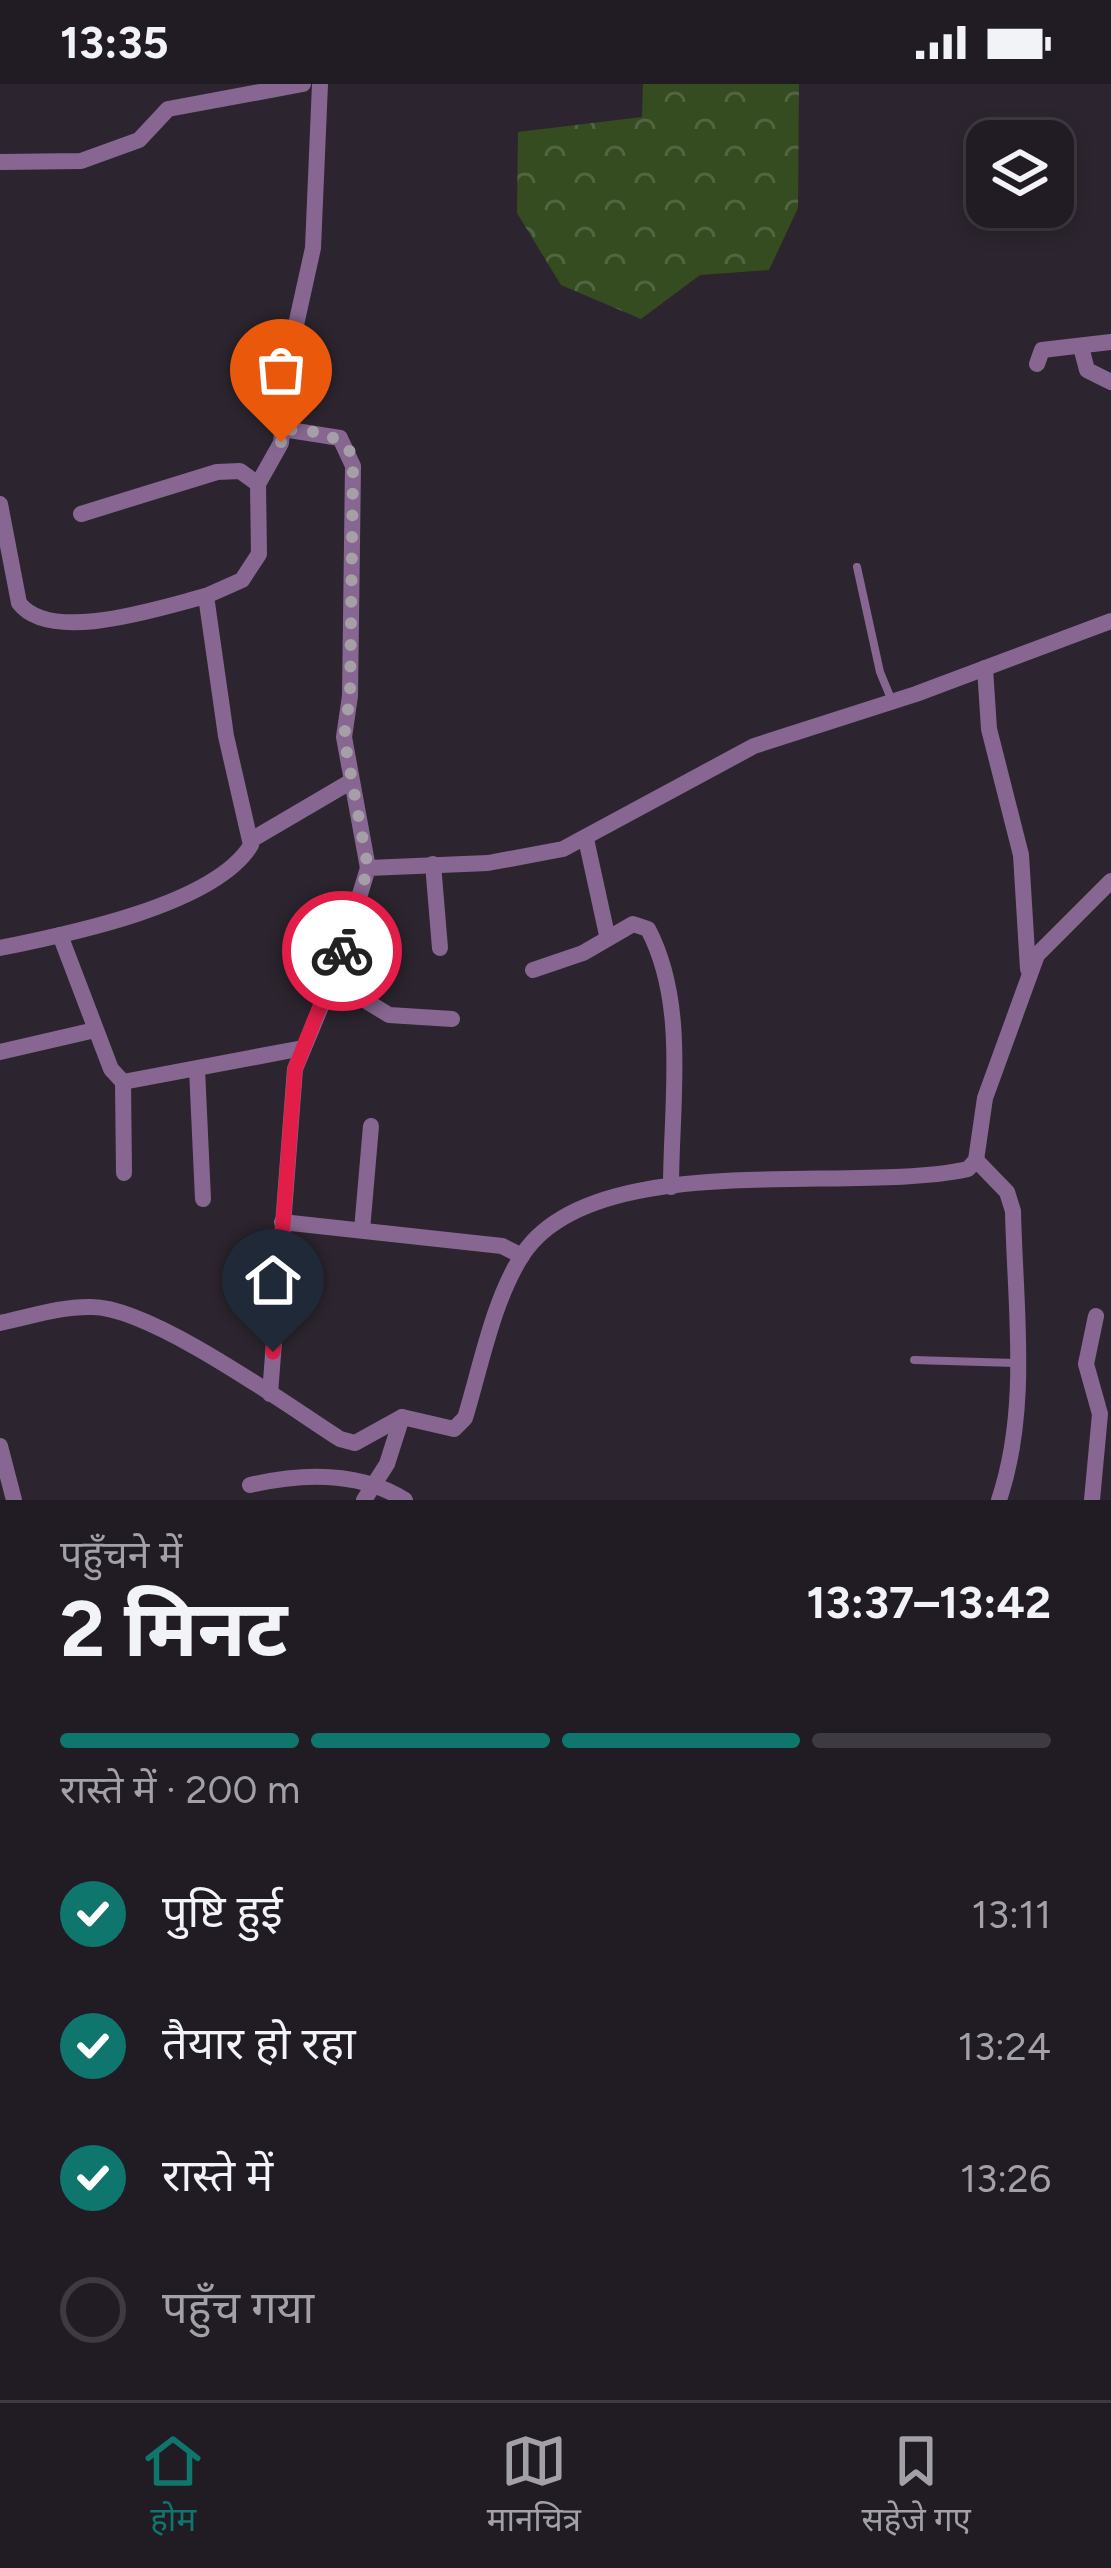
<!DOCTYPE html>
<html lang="hi">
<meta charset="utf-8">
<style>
body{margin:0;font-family:Figtree,"Noto Sans Devanagari",sans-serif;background:#29252b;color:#f1f3f6;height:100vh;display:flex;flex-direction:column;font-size:45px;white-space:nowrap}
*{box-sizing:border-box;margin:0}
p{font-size:39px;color:#a2a1a6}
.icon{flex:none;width:66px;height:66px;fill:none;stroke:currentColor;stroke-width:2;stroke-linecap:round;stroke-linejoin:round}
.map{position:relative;height:1416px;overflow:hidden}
.sheet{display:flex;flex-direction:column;background:#211c23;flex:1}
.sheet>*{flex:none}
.tools{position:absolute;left:966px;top:36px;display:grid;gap:24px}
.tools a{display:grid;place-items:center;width:108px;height:108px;border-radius:24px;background:#211c23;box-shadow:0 6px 18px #0003,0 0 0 3px #3e3a41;font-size:60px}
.pin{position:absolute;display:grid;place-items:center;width:102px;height:102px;color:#fff;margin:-123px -51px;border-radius:50% 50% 50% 0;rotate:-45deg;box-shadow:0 0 12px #0007}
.pin .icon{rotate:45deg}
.courier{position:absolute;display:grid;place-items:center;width:120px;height:120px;margin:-60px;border:9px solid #e11d48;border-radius:50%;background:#fff;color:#222;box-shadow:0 3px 15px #0007}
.headline em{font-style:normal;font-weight:700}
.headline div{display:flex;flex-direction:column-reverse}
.headline{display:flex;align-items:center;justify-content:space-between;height:204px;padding:0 60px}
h1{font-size:78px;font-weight:700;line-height:90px}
.bar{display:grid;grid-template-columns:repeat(4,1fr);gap:18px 12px;align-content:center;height:144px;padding:0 60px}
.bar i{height:15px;border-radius:9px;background:#3e3a41}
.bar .active{background:#0f766e}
.bar p{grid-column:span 4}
ol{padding:0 60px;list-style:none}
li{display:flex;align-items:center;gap:36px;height:132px}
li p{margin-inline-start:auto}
li .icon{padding:12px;border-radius:50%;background:#0f766e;color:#fff;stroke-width:4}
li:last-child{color:#a2a1a6}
li i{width:66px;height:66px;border:6px solid #3e3a41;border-radius:50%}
.status{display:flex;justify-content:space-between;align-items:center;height:84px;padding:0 60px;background:#211c23;direction:ltr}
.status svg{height:33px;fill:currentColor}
.tabs{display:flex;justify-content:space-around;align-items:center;height:168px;border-top:3px solid #3e3a41;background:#211c23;font-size:33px;color:#a2a1a6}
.tabs a{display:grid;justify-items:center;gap:6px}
.tabs .active{color:#0f766e}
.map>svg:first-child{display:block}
.forest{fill:url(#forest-crowns)}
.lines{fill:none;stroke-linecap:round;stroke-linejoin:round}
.lane{stroke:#876791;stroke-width:8}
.street{stroke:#876791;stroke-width:16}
.done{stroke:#a69fa7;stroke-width:12;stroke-dasharray:0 21.6}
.route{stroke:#e11d48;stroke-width:15}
</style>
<div class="status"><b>13:35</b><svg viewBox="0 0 49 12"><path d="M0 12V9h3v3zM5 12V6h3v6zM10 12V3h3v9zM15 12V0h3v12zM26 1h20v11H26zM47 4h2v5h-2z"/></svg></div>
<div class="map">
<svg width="1111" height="1416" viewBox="0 0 1111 1416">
<defs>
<pattern id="forest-crowns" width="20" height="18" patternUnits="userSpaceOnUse" patternTransform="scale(3)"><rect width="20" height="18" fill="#354b20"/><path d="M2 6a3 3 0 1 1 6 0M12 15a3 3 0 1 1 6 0" fill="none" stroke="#526540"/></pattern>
</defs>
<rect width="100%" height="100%" fill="#2c252f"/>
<!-- forest -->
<polygon class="forest" points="643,0 799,0 798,124 769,186 700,191 641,235 561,201 517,129 518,48 642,33"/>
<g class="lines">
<!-- lane -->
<g class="lane">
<polyline points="857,483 880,588 892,617"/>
<polyline points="914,1276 1015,1279"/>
</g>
<!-- street -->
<g class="street">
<polyline points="0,78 81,77 139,56 168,25 303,0"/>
<polyline points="1081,263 1087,286 1111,298"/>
<polyline points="1037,280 1042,266 1111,258"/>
<polyline points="283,345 340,354 353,382 350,612 344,653 368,784"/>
<path d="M0,420L19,519C51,561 162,523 206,512"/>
<polyline points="81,430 217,388 240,387 258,400"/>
<polyline points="985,584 989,645 1021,771 1028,885"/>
<polyline points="586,755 607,851"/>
<polyline points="251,756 350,698"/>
<polyline points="433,780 440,864"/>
<polyline points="60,851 111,985 123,998 303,964"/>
<path d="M0,864C65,851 215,821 251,761L226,652L206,512L242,496L259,470L258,400L281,359L292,259L313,164L320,0"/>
<path d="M533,886L583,869L633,840L648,845C688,921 671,1020 671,1103"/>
<polyline points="332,896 389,931 452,935"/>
<polyline points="0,968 95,946"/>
<polyline points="197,985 203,1115"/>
<polyline points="123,998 124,1089"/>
<path d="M976,1076L1007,1108L1013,1127C1015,1223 1030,1324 999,1416"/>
<polyline points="282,1138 502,1162 522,1172"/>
<polyline points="362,1146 371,1042"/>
<path d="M0,1239C29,1233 62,1222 92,1223C151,1223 287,1321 340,1355L355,1359L402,1333L454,1345L465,1334C481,1282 493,1216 523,1170C595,1062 852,1111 968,1085L976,1076L985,1014L1037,871L1111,797"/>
<polyline points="270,1310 295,985 339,879 368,784 488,779 563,765 754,662 916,610 1111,537"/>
<polyline points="0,1362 14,1416"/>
<path d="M250,1401C302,1389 359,1387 405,1416"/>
<polyline points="364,1416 387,1380 402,1333"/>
<polyline points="1092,1416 1100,1330 1086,1280 1096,1232"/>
</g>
</g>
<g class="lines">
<!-- done -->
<polyline class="done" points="281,358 283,345 326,349 349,365 353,382 350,612 344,653 368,784 342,867"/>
<!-- route -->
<polyline class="route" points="273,1268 295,985 342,867"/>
</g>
</svg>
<div class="tools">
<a><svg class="icon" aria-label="layers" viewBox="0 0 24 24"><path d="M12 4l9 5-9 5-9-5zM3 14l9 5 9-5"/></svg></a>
</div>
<div class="pin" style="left:281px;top:358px;background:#ea580c"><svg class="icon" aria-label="bag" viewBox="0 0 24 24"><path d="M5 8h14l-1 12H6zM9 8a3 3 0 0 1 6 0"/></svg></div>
<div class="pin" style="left:273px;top:1268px;background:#1f2937"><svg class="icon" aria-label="home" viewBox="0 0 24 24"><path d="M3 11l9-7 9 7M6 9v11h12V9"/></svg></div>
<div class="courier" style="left:342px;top:867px"><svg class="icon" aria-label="bike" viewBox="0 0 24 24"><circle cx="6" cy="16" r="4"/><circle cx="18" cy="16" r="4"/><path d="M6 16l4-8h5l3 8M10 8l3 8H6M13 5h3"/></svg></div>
</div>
<section class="sheet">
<div class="headline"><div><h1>2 मिनट</h1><p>पहुँचने में</p></div><em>13:37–13:42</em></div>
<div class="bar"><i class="active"></i><i class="active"></i><i class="active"></i><i></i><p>रास्ते में · 200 m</p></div>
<ol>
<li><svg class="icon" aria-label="check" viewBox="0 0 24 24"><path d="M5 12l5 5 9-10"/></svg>पुष्टि हुई<p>13:11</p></li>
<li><svg class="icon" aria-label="check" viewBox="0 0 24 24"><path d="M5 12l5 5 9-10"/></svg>तैयार हो रहा<p>13:24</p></li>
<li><svg class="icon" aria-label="check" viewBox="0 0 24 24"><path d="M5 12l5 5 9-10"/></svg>रास्ते में<p>13:26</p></li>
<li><i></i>पहुँच गया</li>
</ol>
</section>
<nav class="tabs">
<a class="active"><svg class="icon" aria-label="home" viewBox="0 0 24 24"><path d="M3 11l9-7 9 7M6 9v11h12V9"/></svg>होम</a>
<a><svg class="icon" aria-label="map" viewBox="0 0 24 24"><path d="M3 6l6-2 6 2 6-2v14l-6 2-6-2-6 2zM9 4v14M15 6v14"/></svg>मानचित्र</a>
<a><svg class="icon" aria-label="saved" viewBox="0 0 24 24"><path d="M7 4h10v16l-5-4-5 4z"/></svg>सहेजे गए</a>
</nav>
